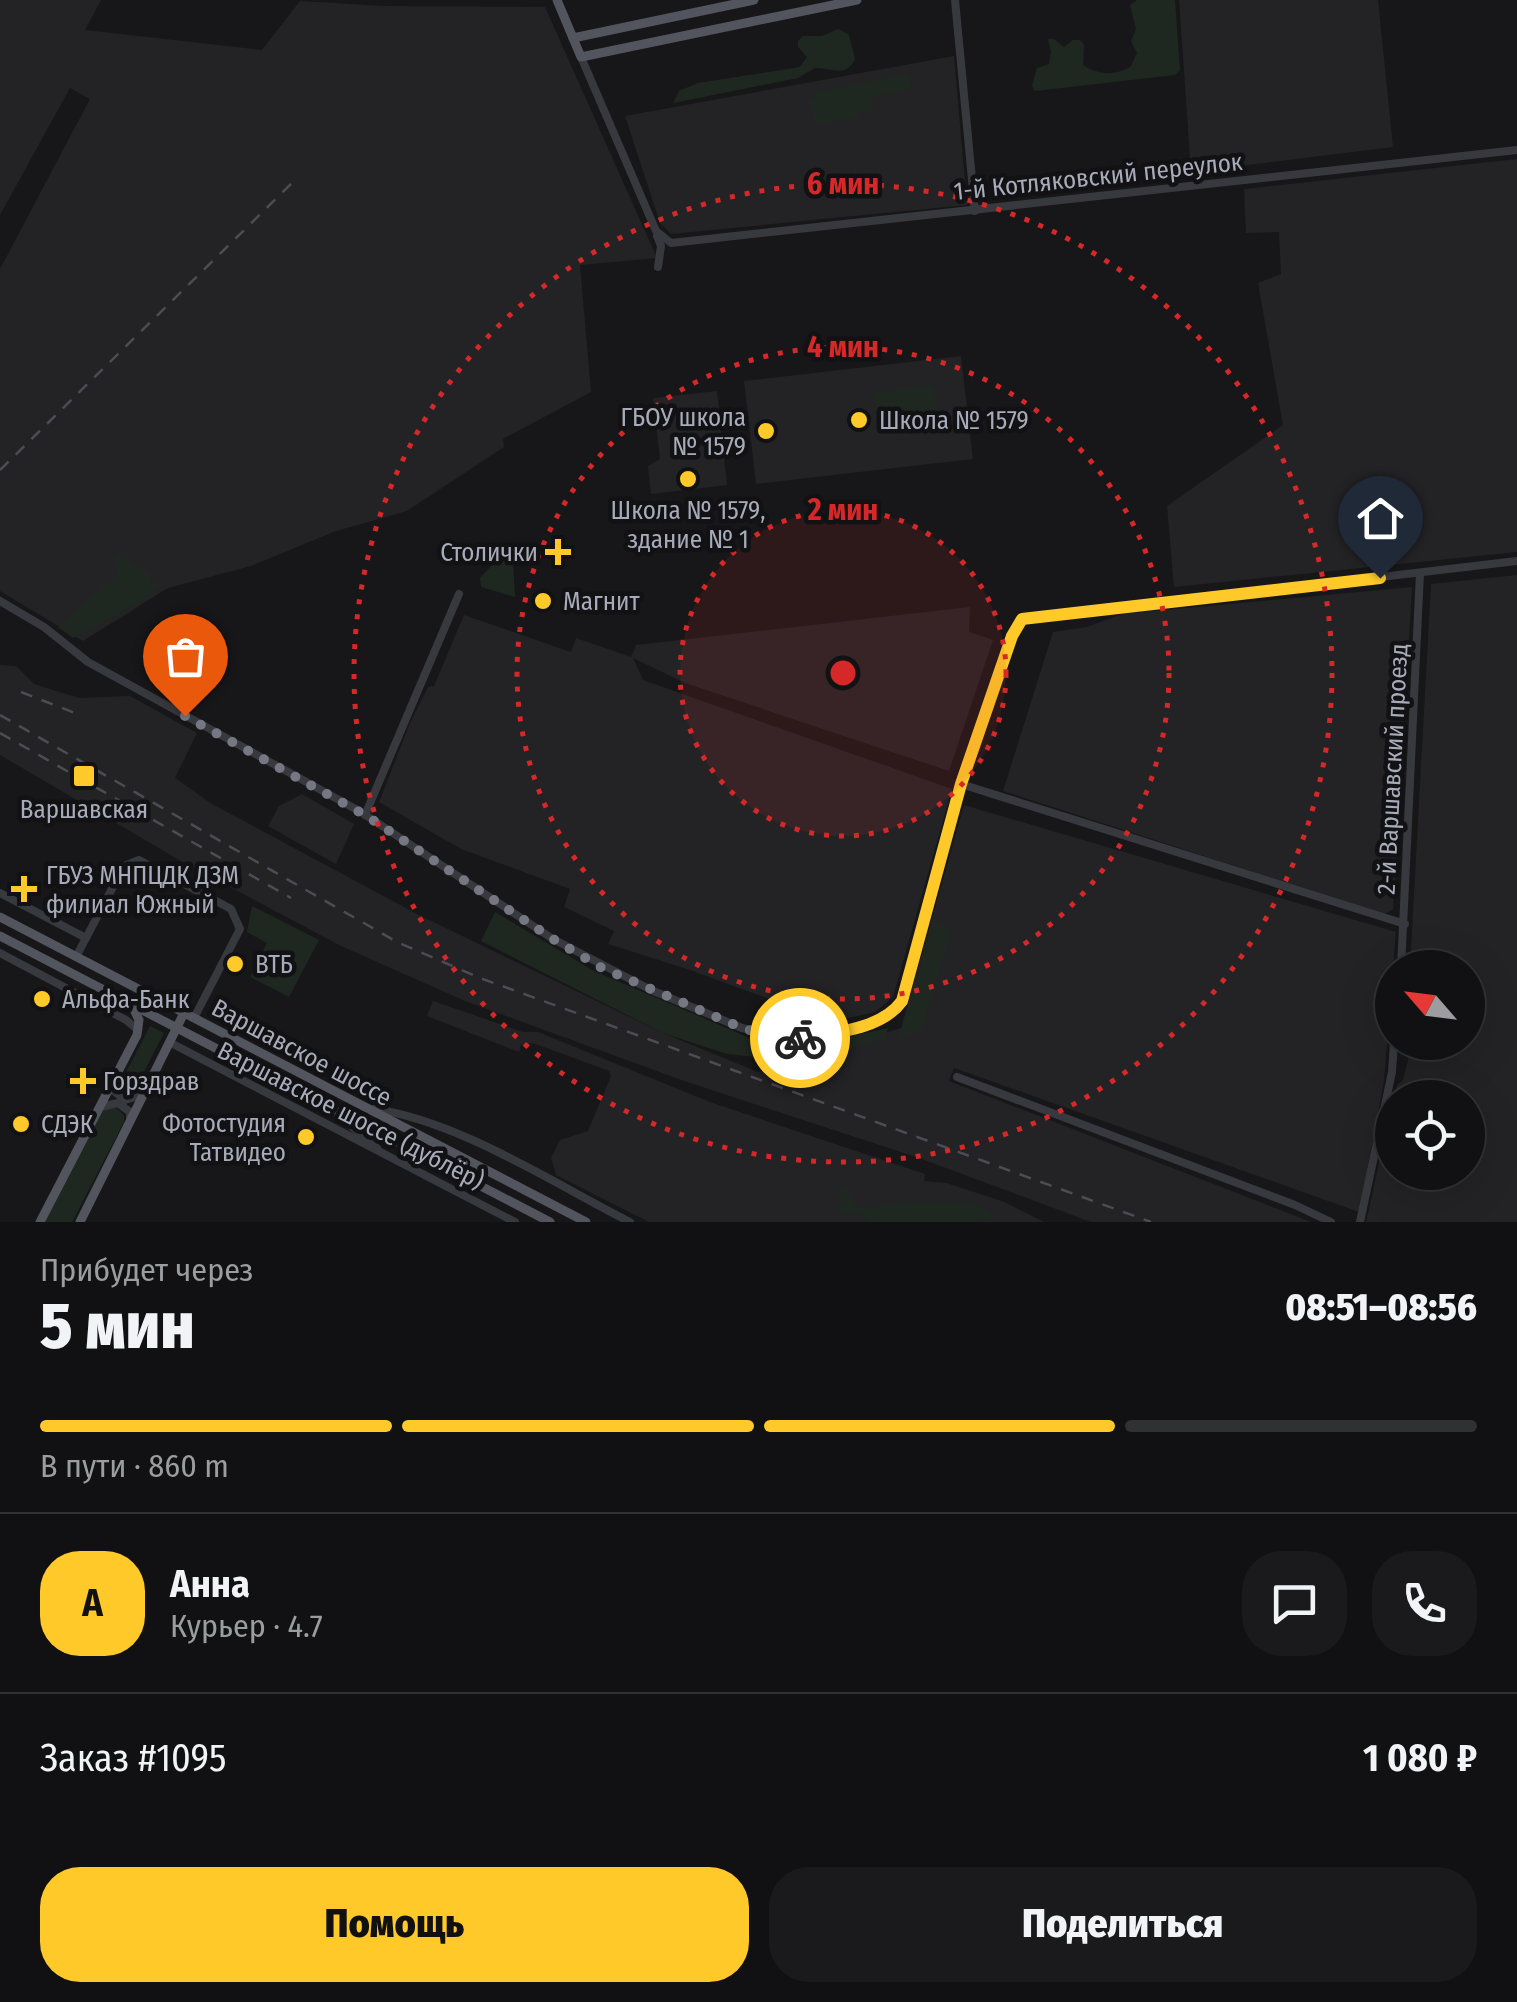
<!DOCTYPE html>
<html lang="ru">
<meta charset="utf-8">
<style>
body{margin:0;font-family:"Fira Sans Condensed",sans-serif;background:#1a1a1c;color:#f1f3f6;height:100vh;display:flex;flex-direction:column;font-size:38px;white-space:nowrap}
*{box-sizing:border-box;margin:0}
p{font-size:32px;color:#9c9da0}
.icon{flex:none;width:55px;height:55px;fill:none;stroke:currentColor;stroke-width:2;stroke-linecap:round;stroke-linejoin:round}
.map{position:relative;height:1222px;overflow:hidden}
.panel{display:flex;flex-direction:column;background:#111113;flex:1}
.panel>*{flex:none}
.needle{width:65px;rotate:298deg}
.tools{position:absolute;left:1375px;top:950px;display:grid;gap:20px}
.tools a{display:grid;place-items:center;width:110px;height:110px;border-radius:50%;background:#111113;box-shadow:0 10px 40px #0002,0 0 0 2px #303133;font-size:50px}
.pin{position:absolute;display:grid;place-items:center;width:85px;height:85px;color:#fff;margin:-102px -42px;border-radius:50% 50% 50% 0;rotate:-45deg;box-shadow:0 0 10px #0007}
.pin .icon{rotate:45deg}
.courier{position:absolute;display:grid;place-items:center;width:100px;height:100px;margin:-50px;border:8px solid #ffca29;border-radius:50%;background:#fff;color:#222;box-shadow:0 2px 12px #0007}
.summary em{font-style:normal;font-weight:800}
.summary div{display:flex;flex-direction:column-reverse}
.summary{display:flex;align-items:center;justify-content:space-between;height:170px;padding:0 40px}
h1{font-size:65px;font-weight:800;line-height:75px}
.bar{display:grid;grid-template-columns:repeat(4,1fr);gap:15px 10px;align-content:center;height:120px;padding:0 40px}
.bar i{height:12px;border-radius:8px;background:#303133}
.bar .active{background:#ffca29}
.bar p{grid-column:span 4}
.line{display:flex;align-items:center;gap:25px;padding:0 40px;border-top:2px solid #303133}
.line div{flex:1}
.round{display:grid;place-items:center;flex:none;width:105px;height:105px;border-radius:40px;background:#1a1a1c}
.action{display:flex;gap:20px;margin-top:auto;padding:20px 40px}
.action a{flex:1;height:115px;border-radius:40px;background:#ffca29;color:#111;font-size:40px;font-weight:800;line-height:115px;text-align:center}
.action a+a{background:#1a1a1c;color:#f1f3f6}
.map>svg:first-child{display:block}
.built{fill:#232326}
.green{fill:#1f2820}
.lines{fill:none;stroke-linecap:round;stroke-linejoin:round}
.minor{stroke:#38383f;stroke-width:8}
.major{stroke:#53555e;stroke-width:9}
.rail{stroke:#4b4c54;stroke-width:2.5;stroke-dasharray:12 10;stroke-linecap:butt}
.done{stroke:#757882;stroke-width:10;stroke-dasharray:0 18}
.route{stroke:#ffca29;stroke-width:12}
.ring{fill:none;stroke:#d62828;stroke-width:5;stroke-dasharray:5 10}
.poi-dot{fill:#ffca29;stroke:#121214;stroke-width:4}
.labels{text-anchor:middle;stroke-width:9;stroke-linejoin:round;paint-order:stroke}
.street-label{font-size:25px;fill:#a8acba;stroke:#121214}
.poi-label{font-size:25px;fill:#a8acba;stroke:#121214;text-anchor:start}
.centre{fill:#d62828;stroke:#121214;stroke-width:5}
.ring-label{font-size:30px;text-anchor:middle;font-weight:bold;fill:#d62828;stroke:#121214;stroke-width:9;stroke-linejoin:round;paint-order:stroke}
</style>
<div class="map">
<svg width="1517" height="1222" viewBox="0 0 1517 1222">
<rect width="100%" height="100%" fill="#171719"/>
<!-- built -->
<g class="built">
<polygon points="0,0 101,0 85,30 262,50 300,1 383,6 545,7 657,258 580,265 591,392 503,439 504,447 407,511 336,531 251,566 168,588 83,641 0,591 0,269 90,99 70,88 0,215"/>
<polygon points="1179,0 1378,0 1393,147 1191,172"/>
<polygon points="954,56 967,205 671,234 660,223 625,116"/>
<polygon points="1517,159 1517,552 1174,587 1167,506 1283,425 1258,283 1281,274 1279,232 1246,233 1244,189"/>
<polygon points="961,356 973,459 756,484 744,381"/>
<polygon points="717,391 727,485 651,494 648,466 660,459 653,398"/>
<polygon points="1517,575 1517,1222 1366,1222 1392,1105 1392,1172 1468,1172 1468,1098 1394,1097 1397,1085 1403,1080 1412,1044 1407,1043 1468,1042 1468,968 1410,967 1431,584"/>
<polygon points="1412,587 1393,910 1384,914 1003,791 1053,632 1087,627 1122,614"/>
<polygon points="970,607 969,632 993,640 949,771 685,683 633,658 643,680 952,789 893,997 875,1012 831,1022 690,970 608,944 614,931 564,907 570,889 461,849 379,802 410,723 428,687 434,686 464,615 571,652 576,638 631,657 636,645"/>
<polygon points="0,665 16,666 34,684 79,698 130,696 197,733 175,778 212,804 417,914 663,1033 758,1072 901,1028 964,805 1396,932 1384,1081 1359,1212 954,1068 949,1081 1311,1222 1091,1222 919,1158 687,1082 465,1001 341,946 181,861 0,755"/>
<polygon points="302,794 354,824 336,864 268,826 279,806"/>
<polygon points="433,1001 523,1032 538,1032 710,1102 925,1174 924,1181 946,1183 1002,1201 1044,1222 649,1222 556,1175 551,1158 560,1140 588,1131 611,1076 609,1071 533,1043 521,1045 519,1052 427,1016"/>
</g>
<!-- green -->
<g class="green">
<path d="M1137,0H1175L1180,70L1175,75L1035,91L1032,86L1037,68L1049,64L1051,52L1048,39H1054L1064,47L1073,40H1080L1084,45L1083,65C1097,75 1117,76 1131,66L1137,53L1131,41L1136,29L1130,5Z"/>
<path d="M838,29L849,35L855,59C846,79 830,67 815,68L798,78L673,103L679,91L698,83L800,67L807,57L798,47V41L803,36H822Z"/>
<polygon points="909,74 911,89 872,96 872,111 858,113 858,118 815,124 811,101 816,99 815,92"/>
<polygon points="934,386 938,424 878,430 875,392"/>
<polygon points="512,544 515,597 481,587 480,578"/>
<polygon points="114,556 120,556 150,574 151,584 160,584 141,602 73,638 58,627 119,574"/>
<polygon points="252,906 319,940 289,997 250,977 267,943 247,932"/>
<polygon points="495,912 594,971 752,1039 802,1047 888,1028 885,1038 831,1055 786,1060 727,1054 663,1033 481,941"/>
<polygon points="934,921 952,929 921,1030 899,1038"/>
<polygon points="150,1026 164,1033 133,1093 126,1095 119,1086"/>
<polygon points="108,1108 116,1108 124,1115 124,1122 72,1222 44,1222 101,1110"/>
<path d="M841,1186L848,1190L857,1208C880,1206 951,1197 966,1205L971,1201L993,1214V1218L989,1222L982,1218L971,1222H869L865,1215L839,1212L837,1209L841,1201L838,1193Z"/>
</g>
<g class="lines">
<!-- minor -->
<g class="minor">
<polyline points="955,0 975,211"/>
<polyline points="581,57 656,231 671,243 1517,150"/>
<polyline points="657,236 661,246 658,267"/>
<polyline points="0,601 44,627 88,662 361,812 553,939 651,990 742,1028 771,1035 800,1038 838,1032 879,1020 893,1013 901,1001 961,784 1012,637 1022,619 1517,561"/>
<polyline points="961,784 1405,924"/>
<polyline points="365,815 459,594"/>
<polyline points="0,893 86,938"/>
<polyline points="0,953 126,1020 138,1030"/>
<polyline points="76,957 124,866 139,860 231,909 240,929 194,1018"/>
<polyline points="1401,968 1420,573"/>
<polyline points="169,1042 515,1222"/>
<polyline points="957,1077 1295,1205 1331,1222"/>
<polyline points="114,1083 115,1092 125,1100 142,1095"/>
<polyline points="100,1107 118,1103 130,1112 130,1119"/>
<path d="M374,1109C459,1121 553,1183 630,1222"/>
<polyline points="334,1112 377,1148"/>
<polyline points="1360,1222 1392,1072 1394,1042"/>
</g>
<!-- major -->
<g class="major">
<polyline points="557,0 581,57 857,0"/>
<polyline points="573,38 754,0"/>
<polyline points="0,917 586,1222"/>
<polyline points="0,936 550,1222"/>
<polyline points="40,1222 137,1035 139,1020 132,1005"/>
<polyline points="80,1222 184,1013"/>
</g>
<!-- rail -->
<g class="rail">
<polyline points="0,470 292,183"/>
<polyline points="21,692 75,713"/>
<polyline points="0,715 397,942 480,978 1151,1222"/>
<polyline points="0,733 291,898"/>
</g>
</g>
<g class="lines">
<!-- done -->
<polyline class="done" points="185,716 365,815 553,939 602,968 742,1028 771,1036 800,1038"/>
<!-- route -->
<path class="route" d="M800,1038C833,1033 881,1030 902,1001L961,784L1012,636L1022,619L1380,578"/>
</g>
<!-- distance rings -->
<circle cx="843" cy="673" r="163" fill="#d62828" fill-opacity=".12"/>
<g class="ring">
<circle cx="843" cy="673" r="163"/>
<circle cx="843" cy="673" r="326"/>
<circle cx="843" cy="673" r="489"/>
</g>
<!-- markers -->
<g class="poi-dot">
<circle cx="859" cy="420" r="10"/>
<circle cx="766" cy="431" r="10"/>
<circle cx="688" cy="479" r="10"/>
<path d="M553 537h10v10h10v10h-10v10h-10v-10h-10v-10h10z"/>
<circle cx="543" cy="601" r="10"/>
<rect x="72" y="764" width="24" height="24" rx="5"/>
<path d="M19 874h10v10h10v10h-10v10h-10v-10h-10v-10h10z"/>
<circle cx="235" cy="964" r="10"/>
<circle cx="42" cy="999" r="10"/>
<path d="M78 1066h10v10h10v10h-10v10h-10v-10h-10v-10h10z"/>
<circle cx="21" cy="1124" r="10"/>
<circle cx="306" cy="1137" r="10"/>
</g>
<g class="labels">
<!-- street labels -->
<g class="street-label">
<text transform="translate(1098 176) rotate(-6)" y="9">1-й Котляковский переулок</text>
<text transform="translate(1392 769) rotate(-87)" y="9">2-й Варшавский проезд</text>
<text transform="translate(302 1052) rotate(28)" y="9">Варшавское шоссе</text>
<text transform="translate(351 1115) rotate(27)" y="9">Варшавское шоссе (дублёр)</text>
</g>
<!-- poi labels -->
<g class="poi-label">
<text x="746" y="426" text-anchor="end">ГБОУ школа<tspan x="746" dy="29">№ 1579</tspan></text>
<text x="879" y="429">Школа № 1579</text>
<text x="688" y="519" text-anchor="middle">Школа № 1579,<tspan x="688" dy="29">здание № 1</tspan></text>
<text x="538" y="561" text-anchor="end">Столички</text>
<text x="563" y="610">Магнит</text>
<text x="84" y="818" text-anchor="middle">Варшавская</text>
<text x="46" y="884">ГБУЗ МНПЦДК ДЗМ<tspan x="46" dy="29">филиал Южный</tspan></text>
<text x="255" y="973">ВТБ</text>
<text x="62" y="1008">Альфа-Банк</text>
<text x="103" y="1090">Горздрав</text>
<text x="286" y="1132" text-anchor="end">Фотостудия<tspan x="286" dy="29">Татвидео</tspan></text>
<text x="41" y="1133">СДЭК</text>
</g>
</g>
<circle cx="843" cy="673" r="15" class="centre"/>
<g class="ring-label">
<text x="843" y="194">6 мин</text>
<text x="843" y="357">4 мин</text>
<text x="843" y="520">2 мин</text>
</g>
</svg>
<div class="tools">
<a><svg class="needle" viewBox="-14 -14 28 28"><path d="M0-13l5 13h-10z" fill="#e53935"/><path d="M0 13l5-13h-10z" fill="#9c9da0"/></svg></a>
<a><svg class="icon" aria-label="locate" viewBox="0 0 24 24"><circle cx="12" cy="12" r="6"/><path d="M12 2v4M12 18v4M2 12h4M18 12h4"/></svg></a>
</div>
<div class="pin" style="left:185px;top:716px;background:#ea580c"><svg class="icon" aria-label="bag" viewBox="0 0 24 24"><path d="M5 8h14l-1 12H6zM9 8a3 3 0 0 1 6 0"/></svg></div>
<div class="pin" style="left:1380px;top:578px;background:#1f2937"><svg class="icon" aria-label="home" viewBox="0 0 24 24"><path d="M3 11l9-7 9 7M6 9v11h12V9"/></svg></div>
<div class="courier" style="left:800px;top:1038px"><svg class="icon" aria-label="bike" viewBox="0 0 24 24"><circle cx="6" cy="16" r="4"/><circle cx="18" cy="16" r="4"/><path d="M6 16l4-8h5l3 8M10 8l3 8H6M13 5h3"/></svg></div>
</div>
<section class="panel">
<div class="summary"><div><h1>5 мин</h1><p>Прибудет через</p></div><em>08:51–08:56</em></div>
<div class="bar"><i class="active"></i><i class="active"></i><i class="active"></i><i></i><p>В пути · 860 m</p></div>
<div class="line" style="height:180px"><b class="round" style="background:#ffca29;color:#111">А</b><div><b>Анна</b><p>Курьер · 4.7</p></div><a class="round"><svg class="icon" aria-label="chat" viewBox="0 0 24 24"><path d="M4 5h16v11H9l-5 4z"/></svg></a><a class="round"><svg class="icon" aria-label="phone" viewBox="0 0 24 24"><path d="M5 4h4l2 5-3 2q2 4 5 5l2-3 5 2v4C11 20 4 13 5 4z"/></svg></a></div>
<div class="line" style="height:130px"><div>Заказ #1095</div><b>1 080 ₽</b></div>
<div class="action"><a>Помощь</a><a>Поделиться</a></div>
</section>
